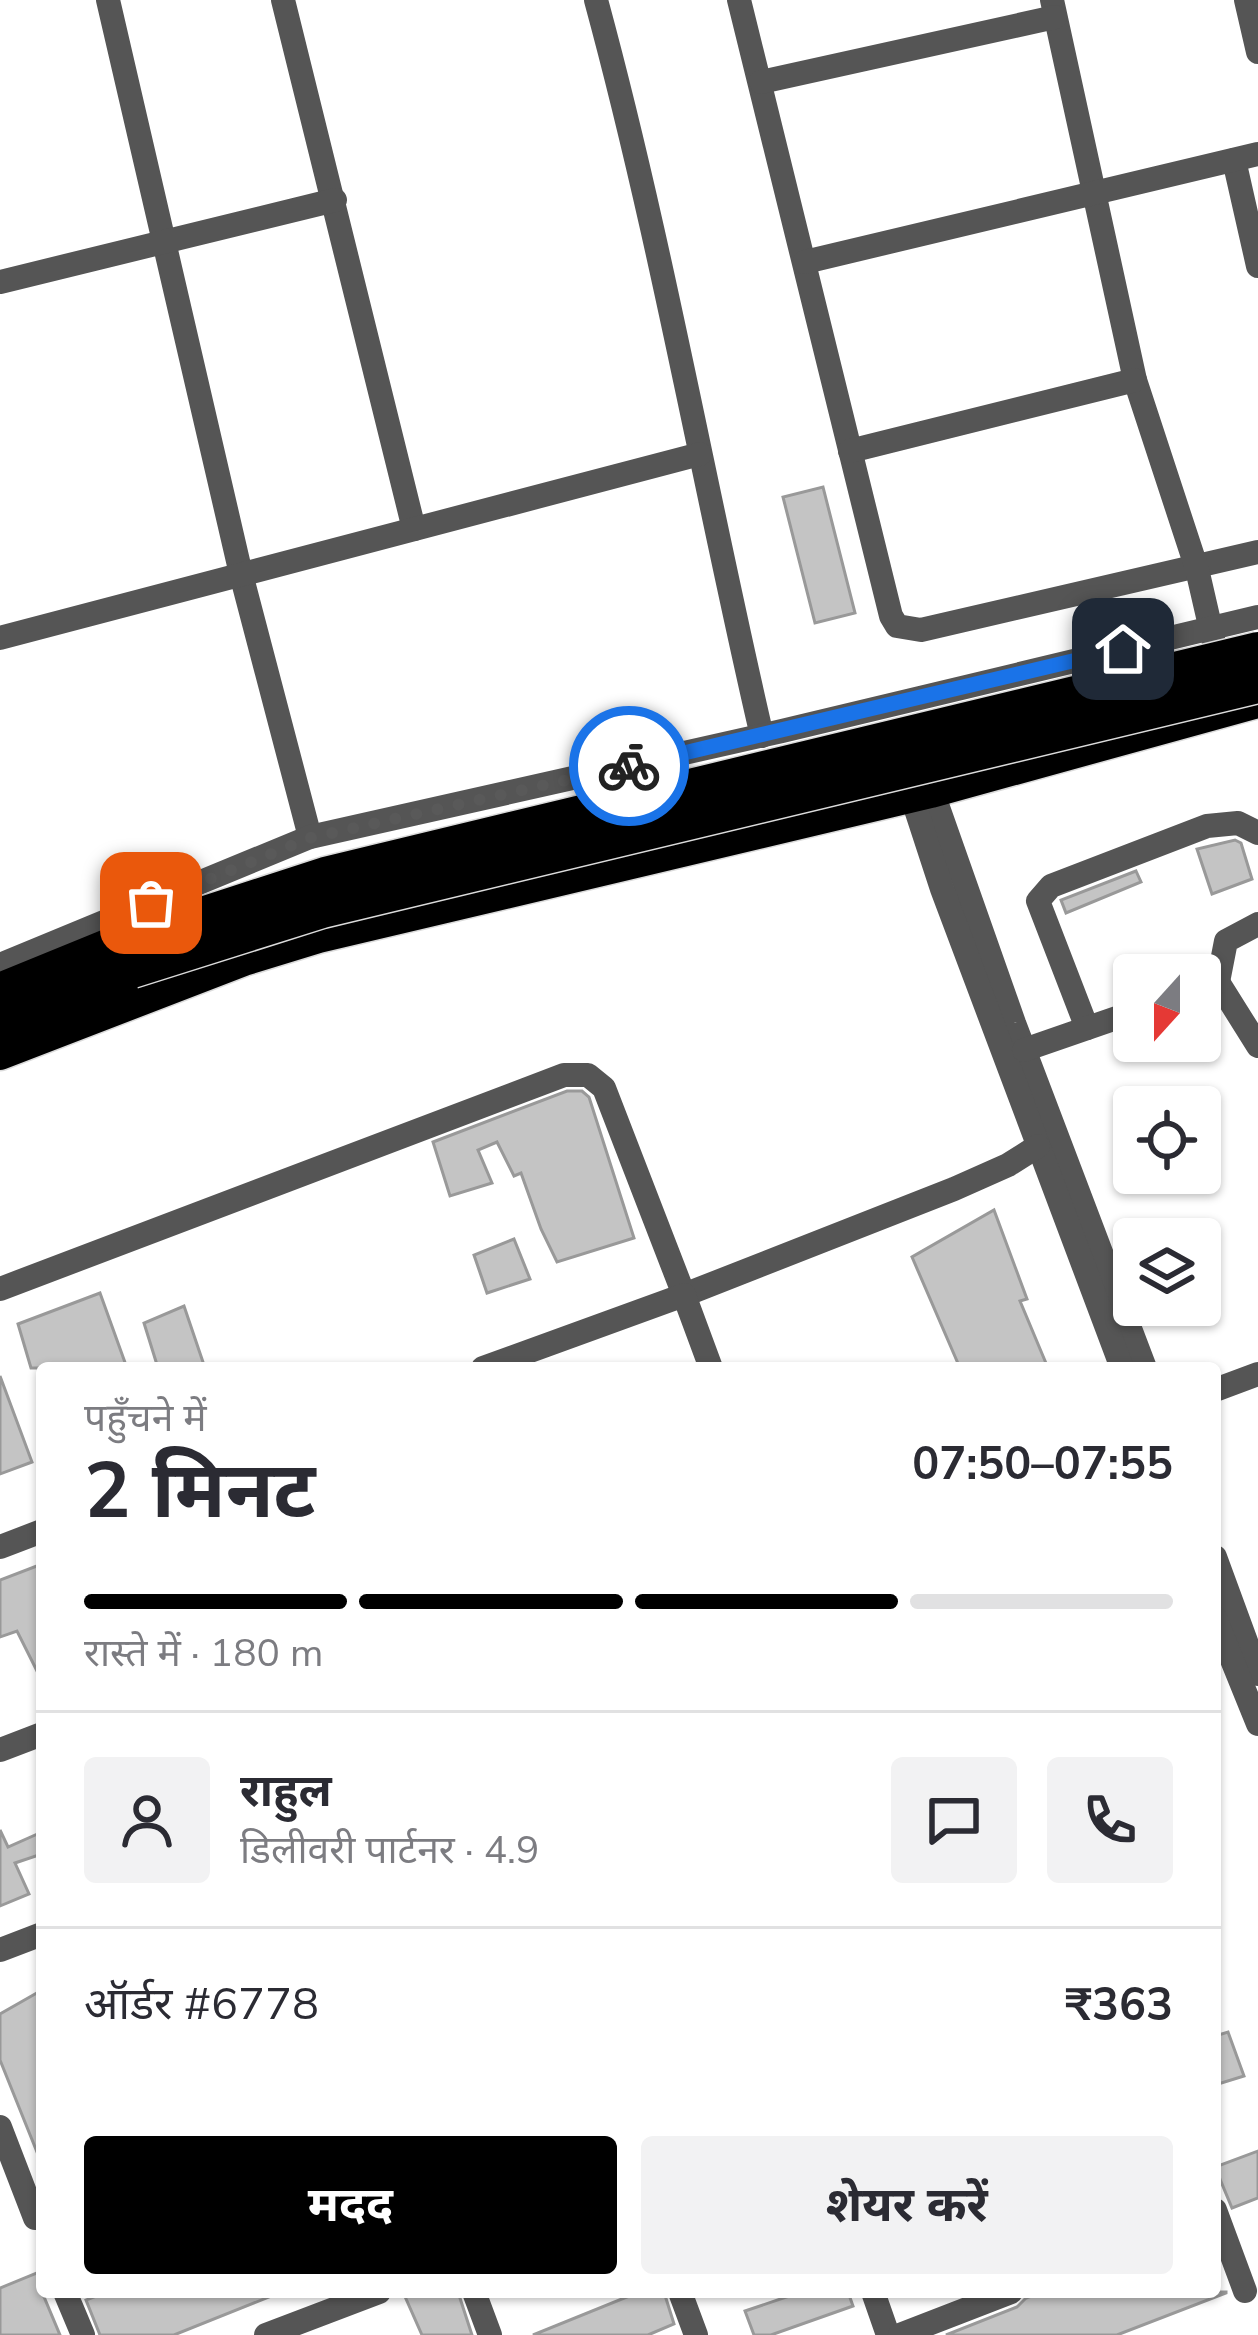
<!DOCTYPE html>
<html lang="hi">
<meta charset="utf-8">
<style>
body{margin:0;font-family:"Nunito Sans","Noto Sans Devanagari",sans-serif;background:#f2f2f3;color:#2b2b33;height:100vh;display:flex;flex-direction:column;font-size:45px;white-space:nowrap}
*{box-sizing:border-box;margin:0}
p{font-size:39px;color:#7c7c81}
.icon{flex:none;width:66px;height:66px;fill:none;stroke:currentColor;stroke-width:2;stroke-linecap:round;stroke-linejoin:round}
.map{position:relative;flex:1;overflow:hidden}
.panel{position:absolute;left:36px;top:1362px;width:1185px;height:936px;display:flex;flex-direction:column;background:#fff;border-radius:12px;box-shadow:0 3px 9px #0004}
.panel>*{flex:none}
.needle{width:78px;rotate:201deg}
.buttons{position:absolute;left:1113px;top:954px;display:grid;gap:24px}
.buttons a{display:grid;place-items:center;width:108px;height:108px;border-radius:12px;background:#fff;box-shadow:0 3px 9px #0004;font-size:60px}
.pin{position:absolute;display:grid;place-items:center;width:102px;height:102px;color:#fff;margin:-51px;border-radius:24px;box-shadow:0 6px 18px #0006}
.courier{position:absolute;display:grid;place-items:center;width:120px;height:120px;margin:-60px;border:9px solid #1a73e8;border-radius:50%;background:#fff;color:#222;box-shadow:0 3px 15px #0007}
.overview em{font-style:normal;font-weight:700}
.overview div{display:flex;flex-direction:column-reverse}
.overview{display:flex;align-items:center;justify-content:space-between;height:204px;padding:0 48px}
h1{font-size:78px;font-weight:700;line-height:90px}
.bar{display:grid;grid-template-columns:repeat(4,1fr);gap:18px 12px;align-content:center;height:144px;padding:0 48px}
.bar i{height:15px;border-radius:9px;background:#e1e1e2}
.bar .on{background:#000}
.bar p{grid-column:span 4}
.line{display:flex;align-items:center;gap:30px;padding:0 48px;border-top:3px solid #e1e1e2}
.line div{flex:1}
.round{display:grid;place-items:center;flex:none;width:126px;height:126px;border-radius:12px;background:#f2f2f3}
.cta{display:flex;gap:24px;margin-top:auto;padding:24px 48px}
.cta a{flex:1;height:138px;border-radius:12px;background:#000;color:#fff;font-size:48px;font-weight:700;line-height:138px;text-align:center}
.cta a+a{background:#f2f2f3;color:#2b2b33}
.map>svg:first-child{display:block}
.building{fill:#c4c4c4;stroke:#999;stroke-width:3}
.lines{fill:none;stroke-linecap:round;stroke-linejoin:round}
.major-casing{stroke:#dbdbdb;stroke-width:33}
.highway-casing{stroke:#dbdbdb;stroke-width:39}
.minor{stroke:#555;stroke-width:24}
.major{stroke:#000;stroke-width:30}
.highway{stroke:#000;stroke-width:36}
.highway-bridge-casing{stroke:#dbdbdb;stroke-width:39;stroke-linecap:butt}
.highway-bridge{stroke:#000;stroke-width:36}
.done{stroke:#595959;stroke-width:12;stroke-dasharray:0 21.6}
.route{stroke:#1a73e8;stroke-width:15}
</style>
<div class="map">
<svg width="1258" height="2335" viewBox="0 0 1258 2335">
<rect width="100%" height="100%" fill="#fff"/>
<!-- building -->
<g class="building">
<polygon points="823,487 855,613 815,623 783,497"/>
<polygon points="1235,840 1241,843 1252,879 1212,894 1197,849"/>
<polygon points="1136,871 1141,882 1066,913 1061,900"/>
<polygon points="567,1091 582,1091 589,1097 634,1238 557,1262 541,1229 521,1173 514,1176 497,1142 478,1150 492,1183 450,1196 433,1142"/>
<polygon points="994,1210 1027,1299 1020,1301 1048,1368 960,1368 912,1257"/>
<polygon points="514,1239 530,1279 487,1293 474,1255"/>
<polygon points="100,1293 127,1368 31,1368 18,1324"/>
<polygon points="184,1306 205,1368 158,1368 144,1323"/>
<polygon points="0,1376 32,1462 0,1474"/>
<polygon points="42,1564 42,1681 17,1631 0,1637 0,1580"/>
<polygon points="0,1830 8,1847 42,1832 42,1854 15,1863 29,1894 0,1906"/>
<polygon points="42,1990 42,2162 41,2162 0,2060 0,2014"/>
<polygon points="1228,2032 1244,2076 1215,2085 1215,2036"/>
<polygon points="1258,2151 1258,2198 1232,2208 1215,2167"/>
<polygon points="39,2272 42,2292 60,2335 0,2335 0,2288"/>
<polygon points="106,2292 279,2292 279,2293 174,2335 100,2335 86,2300"/>
<polygon points="403,2292 458,2292 472,2335 422,2335"/>
<polygon points="639,2292 664,2292 674,2324 648,2335 533,2335"/>
<polygon points="801,2292 848,2292 853,2306 771,2335 754,2335 745,2311"/>
<polygon points="1042,2292 1226,2292 1226,2293 1117,2335 946,2335 1017,2307 1026,2298"/>
</g>
<g class="lines">
<!-- major casing -->
<g class="major-casing">
<polyline id="major" points="0,1055 244,961 319,938 931,793 1258,703"/>
</g>
<!-- highway casing -->
<g class="highway-casing">
<g id="highway">
<polyline points="0,991 125,940"/>
<polyline points="0,1025 132,970"/>
</g>
</g>
<!-- minor -->
<g class="minor">
<polyline points="108,0 241,574 310,837"/>
<polyline points="283,0 414,529"/>
<path d="M596,0C662,243 705,491 762,736"/>
<polyline points="739,0 891,616 897,626 921,630 1258,552"/>
<polyline points="1052,0 1135,380 1197,569 1214,643"/>
<polyline points="1246,0 1258,52"/>
<polyline points="761,82 1055,17"/>
<polyline points="1234,160 1258,266"/>
<polyline points="805,262 1258,154"/>
<polyline points="0,282 335,200"/>
<polyline points="850,451 1135,380"/>
<polyline points="0,638 700,454"/>
<polyline points="928,779 1014,1023 1145,1368"/>
<polyline points="908,785 942,889 1122,1368"/>
<polyline points="0,965 310,837 782,731 1258,617"/>
<polyline points="1218,982 1258,1046"/>
<polyline points="1200,989 1218,982 1226,941 1258,924"/>
<polyline points="1087,1028 1038,901 1051,886 1207,826 1238,823 1258,833"/>
<polyline points="1024,1050 1134,1012"/>
<polyline points="0,1289 564,1075 588,1075 604,1088 684,1295 954,1189 1008,1165 1038,1146"/>
<polyline points="483,1368 684,1295 711,1368"/>
<polyline points="1215,1390 1258,1374"/>
<polyline points="0,1547 42,1531"/>
<polyline points="1215,1557 1258,1674"/>
<polyline points="1215,1618 1258,1724"/>
<polyline points="0,1750 42,1734"/>
<polyline points="0,1950 42,1934"/>
<polyline points="0,2127 35,2218"/>
<polyline points="1215,2210 1245,2291"/>
<polyline points="65,2292 83,2335"/>
<polyline points="474,2292 490,2335"/>
<polyline points="680,2292 696,2335"/>
<polyline points="873,2292 888,2335"/>
<polyline points="266,2335 379,2292"/>
<polyline points="900,2335 1011,2292"/>
</g>
<!-- major -->
<use href="#major" class="major"/>
<!-- highway -->
<use href="#highway" class="highway"/>
<!-- highway-bridge casing -->
<g class="highway-bridge-casing">
<g id="highway-bridge">
<polyline points="125,940 325,875 1258,650"/>
<polyline points="132,970 322,910 1258,685"/>
</g>
</g>
<!-- highway-bridge -->
<use href="#highway-bridge" class="highway-bridge"/>
</g>
<g class="lines">
<!-- done -->
<polyline class="done" points="151,903 310,838 629,766"/>
<!-- route -->
<polyline class="route" points="629,766 1123,649"/>
</g>
</svg>
<div class="buttons">
<a><svg class="needle" viewBox="-14 -14 28 28"><path d="M0-13l5 13h-10z" fill="#e53935"/><path d="M0 13l5-13h-10z" fill="#7c7c81"/></svg></a>
<a><svg class="icon" aria-label="locate" viewBox="0 0 24 24"><circle cx="12" cy="12" r="6"/><path d="M12 2v4M12 18v4M2 12h4M18 12h4"/></svg></a>
<a><svg class="icon" aria-label="layers" viewBox="0 0 24 24"><path d="M12 4l9 5-9 5-9-5zM3 14l9 5 9-5"/></svg></a>
</div>
<div class="pin" style="left:151px;top:903px;background:#ea580c"><svg class="icon" aria-label="bag" viewBox="0 0 24 24"><path d="M5 8h14l-1 12H6zM9 8a3 3 0 0 1 6 0"/></svg></div>
<div class="pin" style="left:1123px;top:649px;background:#1f2937"><svg class="icon" aria-label="home" viewBox="0 0 24 24"><path d="M3 11l9-7 9 7M6 9v11h12V9"/></svg></div>
<div class="courier" style="left:629px;top:766px"><svg class="icon" aria-label="bike" viewBox="0 0 24 24"><circle cx="6" cy="16" r="4"/><circle cx="18" cy="16" r="4"/><path d="M6 16l4-8h5l3 8M10 8l3 8H6M13 5h3"/></svg></div>
<section class="panel">
<div class="overview"><div><h1>2 मिनट</h1><p>पहुँचने में</p></div><em>07:50–07:55</em></div>
<div class="bar"><i class="on"></i><i class="on"></i><i class="on"></i><i></i><p>रास्ते में · 180 m</p></div>
<div class="line" style="height:216px"><a class="round"><svg class="icon" aria-label="person" viewBox="0 0 24 24"><circle cx="12" cy="8" r="4"/><path d="M4 21q1-7 8-7t8 7"/></svg></a><div><b>राहुल</b><p>डिलीवरी पार्टनर · 4.9</p></div><a class="round"><svg class="icon" aria-label="chat" viewBox="0 0 24 24"><path d="M4 5h16v11H9l-5 4z"/></svg></a><a class="round"><svg class="icon" aria-label="phone" viewBox="0 0 24 24"><path d="M5 4h4l2 5-3 2q2 4 5 5l2-3 5 2v4C11 20 4 13 5 4z"/></svg></a></div>
<div class="line" style="height:156px"><div>ऑर्डर #6778</div><b>₹363</b></div>
<div class="cta"><a>मदद</a><a>शेयर करें</a></div>
</section>
</div>
